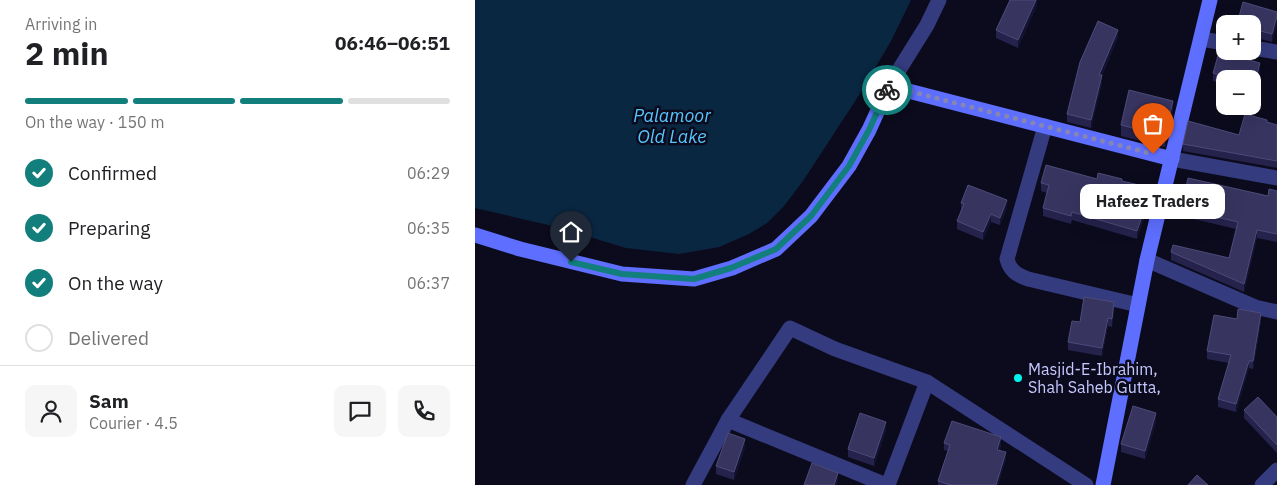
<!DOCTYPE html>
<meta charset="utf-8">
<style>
body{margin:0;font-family:"IBM Plex Sans",sans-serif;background:#f6f6f6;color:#202124;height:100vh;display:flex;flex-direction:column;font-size:19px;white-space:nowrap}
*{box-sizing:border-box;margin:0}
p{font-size:16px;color:#757577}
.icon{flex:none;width:28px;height:28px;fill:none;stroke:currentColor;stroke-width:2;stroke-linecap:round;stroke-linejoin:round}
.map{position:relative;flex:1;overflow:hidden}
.panel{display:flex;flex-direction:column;background:#fff;width:475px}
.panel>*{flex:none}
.tools{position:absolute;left:741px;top:15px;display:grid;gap:10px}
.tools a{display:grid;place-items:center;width:45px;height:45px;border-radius:10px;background:#fff;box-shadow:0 5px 20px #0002;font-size:25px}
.pin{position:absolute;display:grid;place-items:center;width:42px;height:42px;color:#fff;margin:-51px -21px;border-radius:50% 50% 50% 0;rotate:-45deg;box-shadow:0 0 5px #0007}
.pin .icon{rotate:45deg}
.courier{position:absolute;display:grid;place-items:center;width:50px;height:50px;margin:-25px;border:4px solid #127f7d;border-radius:50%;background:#fff;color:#222;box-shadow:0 1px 6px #0007}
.bubble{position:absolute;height:35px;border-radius:10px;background:#fff;box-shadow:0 5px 20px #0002;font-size:16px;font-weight:800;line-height:35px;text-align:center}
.headline em{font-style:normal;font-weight:800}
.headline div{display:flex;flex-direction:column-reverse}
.headline{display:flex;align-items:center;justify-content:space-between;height:85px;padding:0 25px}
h1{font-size:32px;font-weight:800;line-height:38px}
.bar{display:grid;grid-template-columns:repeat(4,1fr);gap:8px 5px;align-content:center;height:60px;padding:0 25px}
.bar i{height:6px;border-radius:4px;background:#e0e0e0}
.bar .on{background:#127f7d}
.bar p{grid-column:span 4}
.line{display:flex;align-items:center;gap:12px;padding:0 25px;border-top:1px solid #e0e0e0}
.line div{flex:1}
.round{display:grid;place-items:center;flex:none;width:52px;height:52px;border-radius:10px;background:#f6f6f6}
ol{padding:0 25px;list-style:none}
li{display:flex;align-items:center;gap:15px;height:55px}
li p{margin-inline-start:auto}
li .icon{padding:5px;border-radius:50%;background:#127f7d;color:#fff;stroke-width:4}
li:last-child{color:#757577}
li i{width:28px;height:28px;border:2px solid #e0e0e0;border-radius:50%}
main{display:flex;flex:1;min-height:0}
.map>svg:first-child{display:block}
.water{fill:#0a2742}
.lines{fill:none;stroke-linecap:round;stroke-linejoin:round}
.street{stroke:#343b7e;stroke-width:15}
.secondary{stroke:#5e6fff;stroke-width:15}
.wall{fill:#25224c}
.shaded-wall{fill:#141231}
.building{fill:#373460;stroke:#4d4b79}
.done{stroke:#8686b0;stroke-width:5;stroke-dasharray:0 9}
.route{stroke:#127f7d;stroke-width:6}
.poi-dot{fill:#00f2ea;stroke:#0c0b1d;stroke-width:2}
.labels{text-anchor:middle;stroke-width:5;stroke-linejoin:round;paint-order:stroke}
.poi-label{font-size:16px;fill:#c7c8ff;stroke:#0c0b1d;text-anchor:start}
.water-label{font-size:18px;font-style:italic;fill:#55c7ff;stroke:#0c0b1d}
</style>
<main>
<section class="panel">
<div class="headline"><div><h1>2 min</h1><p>Arriving in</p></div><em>06:46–06:51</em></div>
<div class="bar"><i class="on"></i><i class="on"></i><i class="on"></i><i></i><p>On the way · 150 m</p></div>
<ol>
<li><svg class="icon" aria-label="check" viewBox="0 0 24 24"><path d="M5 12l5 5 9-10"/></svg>Confirmed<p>06:29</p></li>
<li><svg class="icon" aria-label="check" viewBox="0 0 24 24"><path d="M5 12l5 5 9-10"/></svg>Preparing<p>06:35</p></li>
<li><svg class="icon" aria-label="check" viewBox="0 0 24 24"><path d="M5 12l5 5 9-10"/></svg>On the way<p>06:37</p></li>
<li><i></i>Delivered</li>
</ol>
<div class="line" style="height:90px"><a class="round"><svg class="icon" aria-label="person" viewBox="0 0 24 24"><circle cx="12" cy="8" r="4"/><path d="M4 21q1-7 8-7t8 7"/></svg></a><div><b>Sam</b><p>Courier · 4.5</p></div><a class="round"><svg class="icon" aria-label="chat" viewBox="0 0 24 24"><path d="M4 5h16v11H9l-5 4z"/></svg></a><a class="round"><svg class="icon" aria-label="phone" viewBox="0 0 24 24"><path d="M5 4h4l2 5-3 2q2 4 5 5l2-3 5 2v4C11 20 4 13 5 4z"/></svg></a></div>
</section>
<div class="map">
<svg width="802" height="485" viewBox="0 0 802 485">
<rect width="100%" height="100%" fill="#0c0b1d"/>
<!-- water -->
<polygon class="water" points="0,0 436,0 416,41 386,92 328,181 309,206 292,223 274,234 244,247 204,254 151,248 82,227 0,208"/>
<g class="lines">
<!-- street -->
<g class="street">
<polyline points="726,39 750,43"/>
<polyline points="778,48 802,52"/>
<polyline points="414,86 452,25 464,0"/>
<path d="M570,126L532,259C535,271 542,275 553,279L663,305"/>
<polyline points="697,159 802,178"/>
<polyline points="672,260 780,307 802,312"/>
<polyline points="253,420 411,485"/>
<polyline points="218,485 253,420 315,328 360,349 452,382 611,485"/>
<polyline points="413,485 452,382"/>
<polyline points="787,485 802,470"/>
</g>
<!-- secondary -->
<g class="secondary">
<polyline points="0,235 45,249 147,274 219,279 257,268 301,249 336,216 374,166 394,130 414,86 697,159"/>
<polyline points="628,485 672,260 735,0"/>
</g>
</g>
<!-- wall -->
<g class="wall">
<polygon points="562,0 562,5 543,48 521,38 521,30"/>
<polygon points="802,12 802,24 797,42 778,37 778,24"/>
<polygon points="643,37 627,76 627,83 616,128 592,122 592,114"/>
<polygon points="785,71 781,86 784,95 779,113 752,106 778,106 778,79 750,79 750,106 746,105 746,97 749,84 738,81 738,73"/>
<polygon points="698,112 690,147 646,136 646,125"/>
<polygon points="792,122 802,125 802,168 708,151 708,144 764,135"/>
<polygon points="622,179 647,181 677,196 672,216 670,216 662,239 597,220 596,224 568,216 568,208 572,193 566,191 566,183"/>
<polygon points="802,191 802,242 782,238 769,292 696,260 696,252 754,258 761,229 706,216 706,209 793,196"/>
<polygon points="486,203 532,208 525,225 516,222 508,240 482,229 482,221 486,211"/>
<polygon points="639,310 637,327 633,326 627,356 593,350 593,342"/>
<polygon points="762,319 786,321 778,369 774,368 761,412 743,407 743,399 754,363 732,359 732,351"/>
<polygon points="769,410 802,417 802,453 769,418"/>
<polygon points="681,421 670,459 646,452 646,444"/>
<polygon points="411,430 399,466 373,457 373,449"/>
<polygon points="469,443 526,444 525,450 531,459 523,485 463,485 463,481 473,451 469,450"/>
<polygon points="270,447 259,480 241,474 241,466"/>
</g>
<!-- shaded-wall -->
<g class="shaded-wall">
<polygon points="561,0 562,0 562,5 543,48 543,40"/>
<polygon points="802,16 802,24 797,42 797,34"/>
<polygon points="643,30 643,37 627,76 627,83 616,128 616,120 624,75"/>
<polygon points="785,63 785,71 779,94 779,86"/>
<polygon points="784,87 784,95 779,113 779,105"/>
<polygon points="698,101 698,112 690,147 690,136"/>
<polygon points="677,188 677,196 672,216 672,209"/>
<polygon points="532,200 532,208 525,225 525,218"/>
<polygon points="670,208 670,216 662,239 662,231"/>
<polygon points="516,214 516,222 508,240 508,232"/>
<polygon points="782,230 782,238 769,292 769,284"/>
<polygon points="639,302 639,310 637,327 637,319"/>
<polygon points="786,313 786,321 778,369 778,361"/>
<polygon points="633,318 633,326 627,356 627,348"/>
<polygon points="774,361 774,368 761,412 761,404"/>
<polygon points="681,413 681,421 670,459 670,451"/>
<polygon points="411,422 411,430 399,466 399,458"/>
<polygon points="526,437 526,444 522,457 522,450"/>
<polygon points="270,439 270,447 259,480 259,472"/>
<polygon points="531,452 531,459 523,485 521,485"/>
<polygon points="363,473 363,481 362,485 359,485"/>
</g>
<!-- building -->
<g class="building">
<polygon points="535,0 561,0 543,40 521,30"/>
<polygon points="768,2 802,12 802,16 797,34 778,29 778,24 762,24"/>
<polygon points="623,21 643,30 624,75 627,75 616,120 592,114 605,62"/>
<polygon points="744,52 785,63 779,86 784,87 779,105 778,105 778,79 751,79 751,77 738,73"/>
<polygon points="750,82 750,98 746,97"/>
<polygon points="654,90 698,101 690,136 646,125"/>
<polygon points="770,114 792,120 792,122 802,125 802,161 708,144 713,121 764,135"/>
<polygon points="571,165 622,179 623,173 647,179 647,181 677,188 672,209 670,208 662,231 597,212 596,216 568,208 574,185 566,183"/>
<polygon points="713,178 793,196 794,189 802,191 802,234 782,230 769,284 696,252 698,245 754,258 763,222 706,209"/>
<polygon points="493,185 532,200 525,218 516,214 508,232 482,221 489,204 486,203"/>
<polygon points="609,297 639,302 637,319 633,318 627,348 593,342 597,321 605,322"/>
<polygon points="763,309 786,313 778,361 774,361 761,404 743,399 756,355 732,351 739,315 762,319"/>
<polygon points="783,397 802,417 802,445 769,410"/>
<polygon points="658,406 681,413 670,451 646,444"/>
<polygon points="385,413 411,422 399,458 373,449"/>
<polygon points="477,421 526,437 522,450 531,452 521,485 476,485 463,481 475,445 469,443"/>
<polygon points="253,433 270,439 259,472 241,466"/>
<polygon points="337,463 363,473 359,485 329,485"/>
<polygon points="722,475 733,485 713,485"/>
</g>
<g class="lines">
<!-- done -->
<polyline class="done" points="412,90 414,86 678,154"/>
<!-- route -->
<polyline class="route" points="96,262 147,274 219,279 256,268 301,249 336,216 374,166 394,130 412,90"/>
</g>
<!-- markers -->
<circle class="poi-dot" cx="543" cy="378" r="5"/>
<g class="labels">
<!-- poi labels -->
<g class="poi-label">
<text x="553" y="375">Masjid-E-Ibrahim,<tspan x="553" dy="18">Shah Saheb Gutta,</tspan></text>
</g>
<!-- water labels -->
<g class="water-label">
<text x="197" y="122">Palamoor<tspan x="197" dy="21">Old Lake</tspan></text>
</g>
</g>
</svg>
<div class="tools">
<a>+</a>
<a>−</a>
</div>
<div class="pin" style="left:678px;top:154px;background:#ea580c"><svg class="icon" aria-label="bag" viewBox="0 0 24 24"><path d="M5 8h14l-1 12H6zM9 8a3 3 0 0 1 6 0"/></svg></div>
<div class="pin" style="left:96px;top:262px;background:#1f2937"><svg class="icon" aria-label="home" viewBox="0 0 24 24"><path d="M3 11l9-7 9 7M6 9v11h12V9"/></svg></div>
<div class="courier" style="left:412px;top:90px"><svg class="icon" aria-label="bike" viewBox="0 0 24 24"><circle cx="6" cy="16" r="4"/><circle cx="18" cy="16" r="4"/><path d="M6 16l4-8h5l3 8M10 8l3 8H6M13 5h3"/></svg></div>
<div class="bubble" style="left:605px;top:184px;width:145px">Hafeez Traders</div>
</div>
</main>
